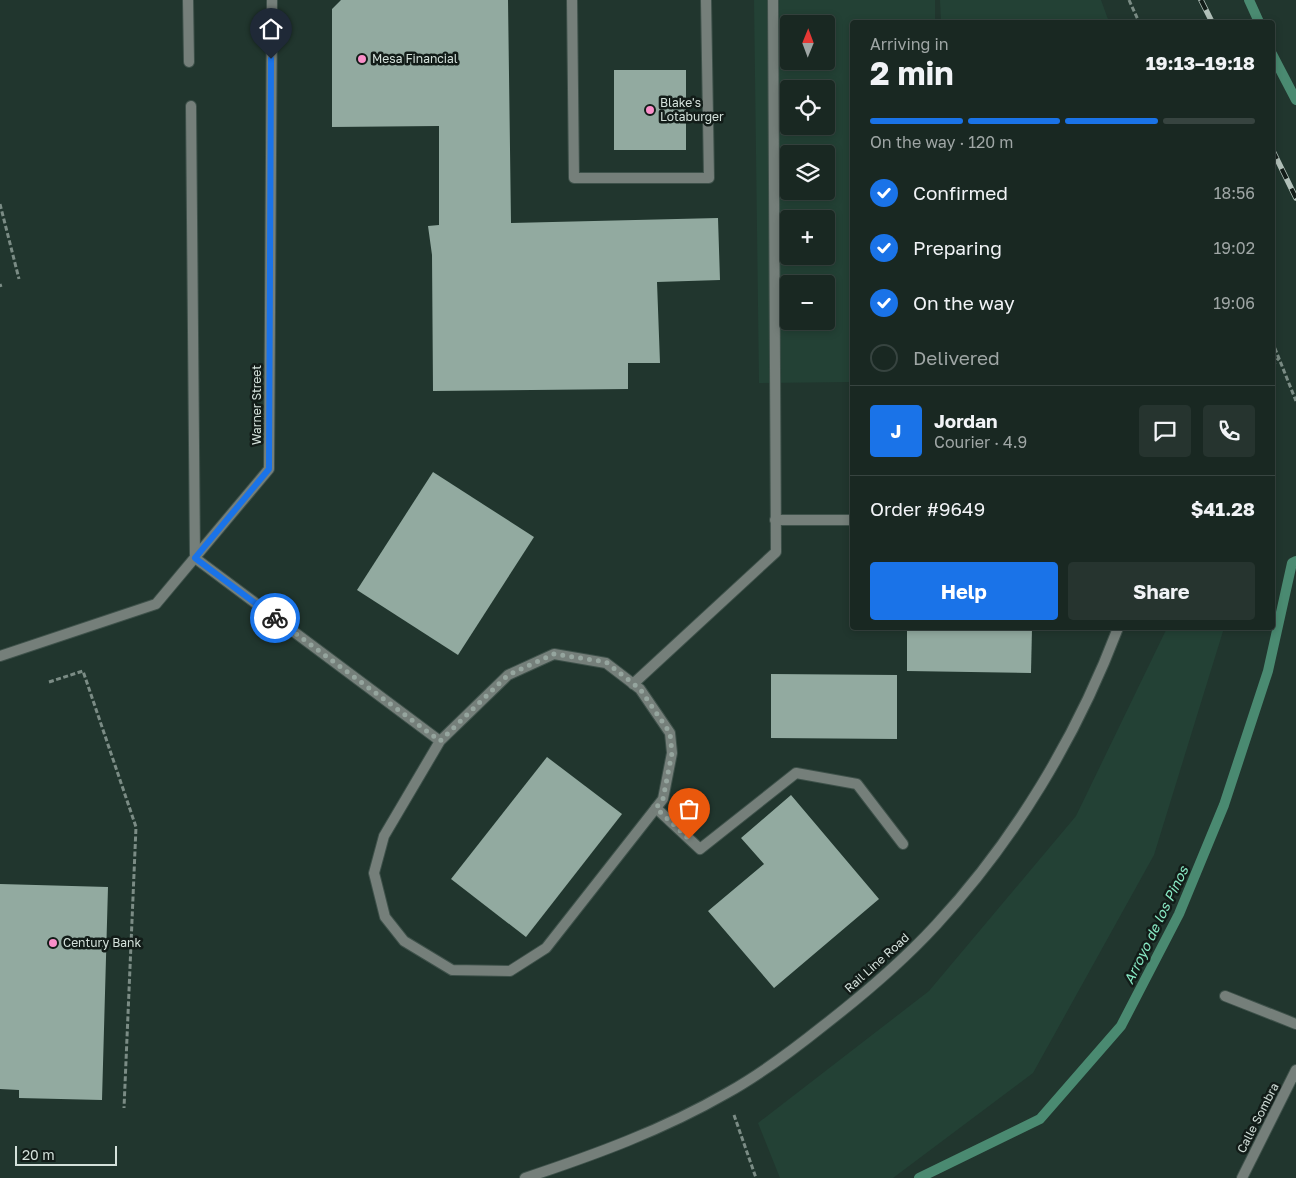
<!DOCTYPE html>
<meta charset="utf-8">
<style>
body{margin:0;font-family:"Golos Text",sans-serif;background:#26342f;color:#f1f3f6;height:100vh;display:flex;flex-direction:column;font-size:19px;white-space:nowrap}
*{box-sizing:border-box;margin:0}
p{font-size:16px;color:#9fa6a5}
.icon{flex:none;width:28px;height:28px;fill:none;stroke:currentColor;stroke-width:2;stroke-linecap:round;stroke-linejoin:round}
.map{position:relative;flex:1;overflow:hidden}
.details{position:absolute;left:850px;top:20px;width:425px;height:610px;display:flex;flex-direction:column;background:#192822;border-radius:5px;box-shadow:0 2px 8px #0003,0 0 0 1px #374440}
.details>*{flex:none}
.needle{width:32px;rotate:1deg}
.buttons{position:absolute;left:780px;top:15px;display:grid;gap:10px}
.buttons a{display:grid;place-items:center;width:55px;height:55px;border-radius:5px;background:#192822;box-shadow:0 2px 8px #0003,0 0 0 1px #374440;font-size:25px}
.scale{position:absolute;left:15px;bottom:12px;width:102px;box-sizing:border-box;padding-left:5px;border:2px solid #d4e1db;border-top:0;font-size:14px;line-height:18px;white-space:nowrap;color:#d4e1db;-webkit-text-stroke:4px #121c18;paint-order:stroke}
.pin{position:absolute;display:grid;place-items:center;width:42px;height:42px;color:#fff;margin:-51px -21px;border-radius:50% 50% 50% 0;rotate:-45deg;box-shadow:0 0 5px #0007}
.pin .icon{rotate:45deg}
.courier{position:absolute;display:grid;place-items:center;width:50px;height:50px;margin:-25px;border:4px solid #1a73e8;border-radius:50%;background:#fff;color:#222;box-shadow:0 1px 6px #0007}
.headline em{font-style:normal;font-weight:700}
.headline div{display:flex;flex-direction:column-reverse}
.headline{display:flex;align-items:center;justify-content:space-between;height:85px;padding:0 20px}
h1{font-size:32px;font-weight:700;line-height:38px}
.bar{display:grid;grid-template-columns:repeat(4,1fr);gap:8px 5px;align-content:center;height:60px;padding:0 20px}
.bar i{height:6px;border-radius:4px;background:#374440}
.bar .current{background:#1a73e8}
.bar p{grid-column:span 4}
.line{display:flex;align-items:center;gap:12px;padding:0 20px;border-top:1px solid #374440}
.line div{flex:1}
.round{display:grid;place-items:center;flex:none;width:52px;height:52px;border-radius:5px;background:#26342f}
ol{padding:0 20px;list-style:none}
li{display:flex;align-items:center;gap:15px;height:55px}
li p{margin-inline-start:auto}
li .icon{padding:5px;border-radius:50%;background:#1a73e8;color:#fff;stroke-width:4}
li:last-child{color:#9fa6a5}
li i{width:28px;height:28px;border:2px solid #374440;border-radius:50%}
.primary-button{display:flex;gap:10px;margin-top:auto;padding:10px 20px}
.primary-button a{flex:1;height:58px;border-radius:5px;background:#1a73e8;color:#fff;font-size:20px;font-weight:700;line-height:58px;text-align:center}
.primary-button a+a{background:#26342f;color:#f1f3f6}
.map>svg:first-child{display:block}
.built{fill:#234135;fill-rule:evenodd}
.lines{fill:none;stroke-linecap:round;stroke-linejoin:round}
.stream{stroke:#4a8a71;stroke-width:10}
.building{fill:#92aaa0}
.lane-casing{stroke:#3e514a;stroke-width:12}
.street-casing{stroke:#3e514a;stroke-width:12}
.path{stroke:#7b8c85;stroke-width:3;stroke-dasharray:5 2.5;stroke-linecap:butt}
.lane{stroke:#757f7a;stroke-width:10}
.street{stroke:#757f7a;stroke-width:10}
.rail-casing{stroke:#b2c1ba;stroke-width:5.5}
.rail{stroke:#121c18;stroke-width:4;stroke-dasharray:11;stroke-linecap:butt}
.done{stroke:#95a59e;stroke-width:5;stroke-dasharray:0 9}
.route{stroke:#1a73e8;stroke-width:6}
.poi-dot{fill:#f98fc9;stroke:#121c18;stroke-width:2}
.labels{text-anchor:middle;stroke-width:5;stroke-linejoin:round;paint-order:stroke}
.poi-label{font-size:12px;fill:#d4e1db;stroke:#121c18;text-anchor:start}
.street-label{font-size:12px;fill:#d4e1db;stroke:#121c18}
.water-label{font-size:14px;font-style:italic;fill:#88e9c4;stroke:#121c18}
</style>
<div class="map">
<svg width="1296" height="1178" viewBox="0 0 1296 1178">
<rect width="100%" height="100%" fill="#21362e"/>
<!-- built -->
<g class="built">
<path d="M754,0H935V22H852V382L759,383ZM789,24H826V61H789ZM789,89H826V126H789ZM789,154H826V191H789ZM789,219H826V256H789ZM789,284H826V321H789Z"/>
<polygon points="940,0 1101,0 1109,22 941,22"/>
<polygon points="1167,628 1224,628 1154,855 1033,1073 893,1178 780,1178 758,1123 929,991 1076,816"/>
</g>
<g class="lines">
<!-- stream -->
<g class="stream">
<polyline points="1249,0 1259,22"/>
<polyline points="1272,54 1296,100"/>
<polyline points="919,1178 1040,1119 1121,1026 1179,914 1224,805 1268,671 1292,563 1296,561"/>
</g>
</g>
<!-- building -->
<g class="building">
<polygon points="341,0 508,0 511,223 718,218 720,280 657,282 660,363 628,363 628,389 433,391 432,255 428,226 439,225 439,126 332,127 332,9"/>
<rect x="614" y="70" width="72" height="80"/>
<polygon points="433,472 534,537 458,655 357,590"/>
<polygon points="907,628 1032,628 1031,673 907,671"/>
<polygon points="771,674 897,675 897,739 771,738"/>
<polygon points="547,757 622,814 526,937 451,879"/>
<polygon points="791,795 879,899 774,988 708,911 764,864 741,838"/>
<polygon points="0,884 108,887 102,1100 19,1098 19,1090 0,1089"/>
</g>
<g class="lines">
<!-- lane casing -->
<g class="lane-casing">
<g id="lane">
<polyline points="188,0 189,62"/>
<polyline points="572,0 574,178 709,178 706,0"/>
<polyline points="191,106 195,558 440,741 384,836 374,873 385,917 404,941 452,970 510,971 546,948 663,799 672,753 670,733 640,689 606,663 554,654 508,675 440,741"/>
<polyline points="775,520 852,520"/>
<polyline points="633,684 776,552 773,0"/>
<polyline points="656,808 700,849 796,773 857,784 903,844"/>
<polyline points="1225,996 1296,1024"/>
</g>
</g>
<!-- street casing -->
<g class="street-casing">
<g id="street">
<polyline points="0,656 156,604 269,469 272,0"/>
<path d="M525,1178C594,1155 663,1130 727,1093C761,1074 793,1050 823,1026C863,995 902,962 936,925C1015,840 1077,736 1118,628"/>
<polyline points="1242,1178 1296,1070"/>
</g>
</g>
<!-- path -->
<g class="path">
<polyline points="1129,0 1139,22"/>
<polyline points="0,204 19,279"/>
<polyline points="0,284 1,287"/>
<polyline points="1272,341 1296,401"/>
<polyline points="1272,366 1279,358"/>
<polyline points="49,682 83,671 136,827 124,1108"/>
<polyline points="734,1115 756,1178"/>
</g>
<!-- lane -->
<use href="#lane" class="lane"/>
<!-- street -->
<use href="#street" class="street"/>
<!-- rail casing -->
<g class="rail-casing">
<g id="rail">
<polyline points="1201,0 1212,22"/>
<polyline points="1272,149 1296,198"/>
</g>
</g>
<!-- rail -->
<use href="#rail" class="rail"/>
</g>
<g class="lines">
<!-- done -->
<polyline class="done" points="275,618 440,741 508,675 554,654 606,662 640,689 670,733 672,753 663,799 656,808 689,839"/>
<!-- route -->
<polyline class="route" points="271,59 269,469 195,558 275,618"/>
</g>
<!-- markers -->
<g class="poi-dot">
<circle cx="362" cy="59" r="5"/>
<circle cx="650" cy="110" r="5"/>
<circle cx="53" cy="943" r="5"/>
</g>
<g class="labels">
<!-- poi labels -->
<g class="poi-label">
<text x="372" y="63">Mesa Financial</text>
<text x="660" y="107">Blake's<tspan x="660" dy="14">Lotaburger</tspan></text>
<text x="63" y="947">Century Bank</text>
</g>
<!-- street labels -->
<g class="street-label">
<text transform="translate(257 405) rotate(-90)" y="4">Warner Street</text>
<text transform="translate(877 963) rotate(-42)" y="4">Rail Line Road</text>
<text transform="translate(1258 1118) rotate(-63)" y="4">Calle Sombra</text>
</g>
<!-- water labels -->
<g class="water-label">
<text transform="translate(1156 925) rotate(-64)" y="5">Arroyo de los Pinos</text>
</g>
</g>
</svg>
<div class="buttons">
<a><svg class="needle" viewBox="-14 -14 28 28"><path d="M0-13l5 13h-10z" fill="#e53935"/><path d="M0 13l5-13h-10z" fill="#9fa6a5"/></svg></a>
<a><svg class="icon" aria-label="locate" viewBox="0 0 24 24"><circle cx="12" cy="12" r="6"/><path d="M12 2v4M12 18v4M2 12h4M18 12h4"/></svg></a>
<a><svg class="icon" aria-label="layers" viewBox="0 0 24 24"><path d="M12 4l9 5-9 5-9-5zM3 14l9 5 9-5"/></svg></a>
<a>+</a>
<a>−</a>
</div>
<div class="scale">20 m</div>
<div class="pin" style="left:689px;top:839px;background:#ea580c"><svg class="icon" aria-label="bag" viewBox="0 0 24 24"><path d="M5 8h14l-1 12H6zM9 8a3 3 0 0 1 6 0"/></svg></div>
<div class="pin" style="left:271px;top:59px;background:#1f2937"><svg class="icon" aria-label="home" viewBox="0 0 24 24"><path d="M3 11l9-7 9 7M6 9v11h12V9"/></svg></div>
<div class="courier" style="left:275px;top:618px"><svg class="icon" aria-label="bike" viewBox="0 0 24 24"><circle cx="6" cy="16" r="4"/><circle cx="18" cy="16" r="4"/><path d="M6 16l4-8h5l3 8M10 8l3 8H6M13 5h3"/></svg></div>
<section class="details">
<div class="headline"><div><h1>2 min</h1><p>Arriving in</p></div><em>19:13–19:18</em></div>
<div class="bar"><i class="current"></i><i class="current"></i><i class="current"></i><i></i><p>On the way · 120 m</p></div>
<ol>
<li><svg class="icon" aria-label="check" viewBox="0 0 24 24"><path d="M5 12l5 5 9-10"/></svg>Confirmed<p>18:56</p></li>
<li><svg class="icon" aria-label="check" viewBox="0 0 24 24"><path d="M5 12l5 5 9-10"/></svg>Preparing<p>19:02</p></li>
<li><svg class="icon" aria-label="check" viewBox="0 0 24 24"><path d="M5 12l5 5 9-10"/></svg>On the way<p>19:06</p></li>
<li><i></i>Delivered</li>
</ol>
<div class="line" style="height:90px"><b class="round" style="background:#1a73e8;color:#fff">J</b><div><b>Jordan</b><p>Courier · 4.9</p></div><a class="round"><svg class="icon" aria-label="chat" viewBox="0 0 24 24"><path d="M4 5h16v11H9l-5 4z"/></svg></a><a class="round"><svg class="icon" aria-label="phone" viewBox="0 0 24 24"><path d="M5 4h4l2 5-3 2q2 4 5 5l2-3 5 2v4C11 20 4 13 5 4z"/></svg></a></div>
<div class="line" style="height:65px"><div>Order #9649</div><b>$41.28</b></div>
<div class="primary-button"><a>Help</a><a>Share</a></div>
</section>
</div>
